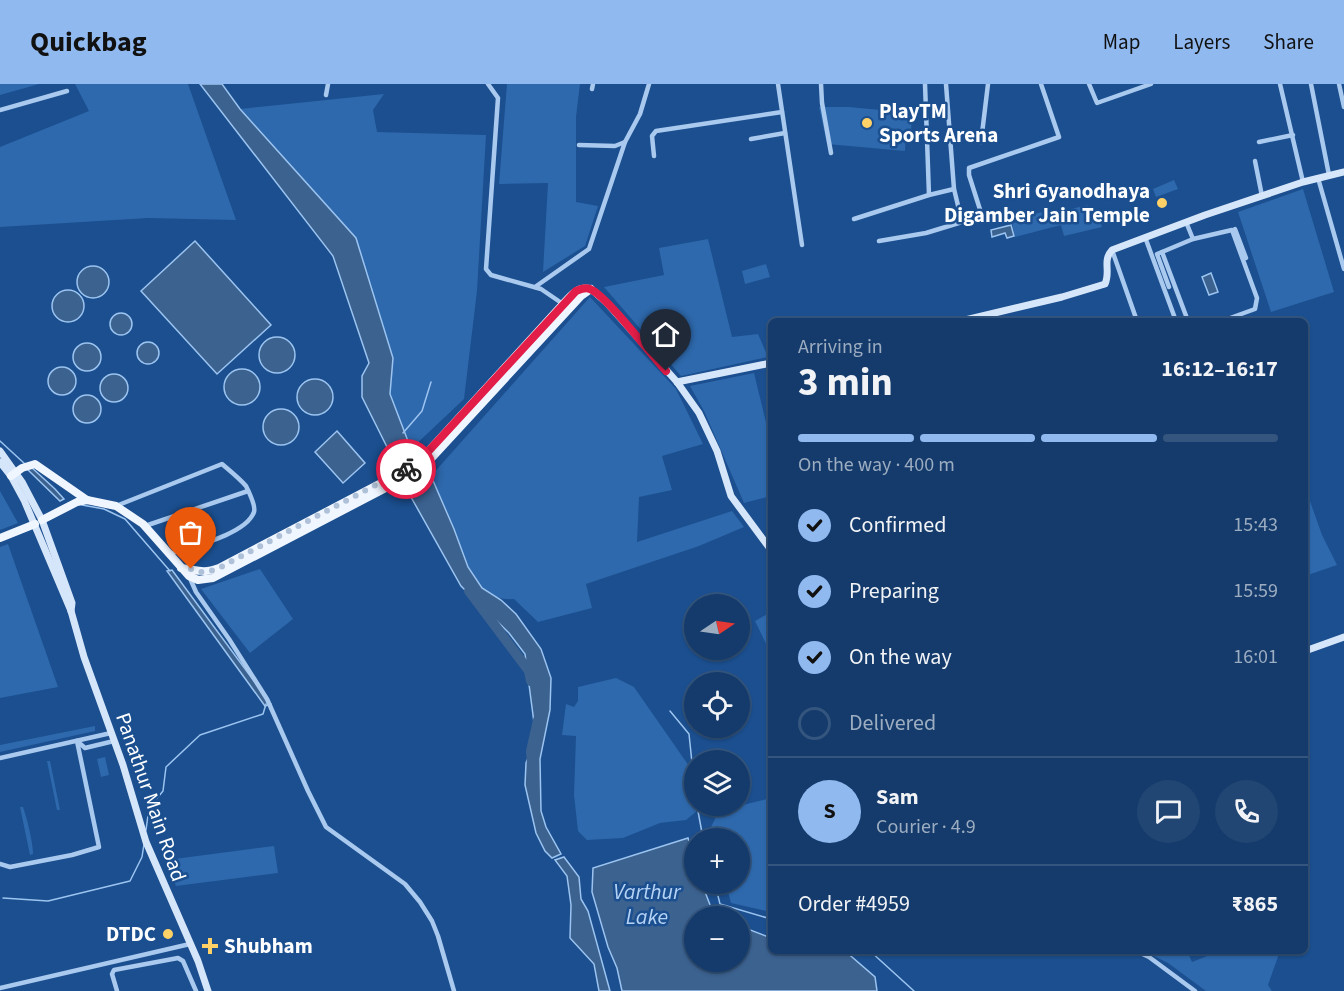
<!DOCTYPE html>
<meta charset="utf-8">
<style>
body{margin:0;font-family:"Source Sans 3",sans-serif;background:#214673;color:#f1f3f6;height:100vh;display:flex;flex-direction:column;font-size:22px;white-space:nowrap}
*{box-sizing:border-box;margin:0}
p{font-size:20px;color:#9dadc1}
.icon{flex:none;width:33px;height:33px;fill:none;stroke:currentColor;stroke-width:2;stroke-linecap:round;stroke-linejoin:round}
.map{position:relative;flex:1;overflow:hidden}
.side{position:absolute;left:768px;top:234px;width:540px;height:636px;display:flex;flex-direction:column;background:#143b6b;border-radius:9px;box-shadow:0 2px 4px #0004,0 0 0 2px #33557e}
.side>*{flex:none}
.needle{width:39px;rotate:77deg}
.controls{position:absolute;left:684px;top:510px;display:grid;gap:12px}
.controls a{display:grid;place-items:center;width:66px;height:66px;border-radius:50%;background:#143b6b;box-shadow:0 2px 4px #0004,0 0 0 2px #33557e;font-size:30px}
.pin{position:absolute;display:grid;place-items:center;width:51px;height:51px;color:#fff;margin:-62px -26px;border-radius:50% 50% 50% 0;rotate:-45deg;box-shadow:0 0 6px #0007}
.pin .icon{rotate:45deg}
.courier{position:absolute;display:grid;place-items:center;width:60px;height:60px;margin:-30px;border:4px solid #e11d48;border-radius:50%;background:#fff;color:#222;box-shadow:0 2px 8px #0007}
.summary em{font-style:normal;font-weight:700}
.summary div{display:flex;flex-direction:column-reverse}
.summary{display:flex;align-items:center;justify-content:space-between;height:102px;padding:0 30px}
h1{font-size:39px;font-weight:700;line-height:45px}
.bar{display:grid;grid-template-columns:repeat(4,1fr);gap:9px 6px;align-content:center;height:72px;padding:0 30px}
.bar i{height:8px;border-radius:4px;background:#33557e}
.bar .current{background:#90b9f0}
.bar p{grid-column:span 4}
.line{display:flex;align-items:center;gap:15px;padding:0 30px;border-top:2px solid #33557e}
.line div{flex:1}
.round{display:grid;place-items:center;flex:none;width:63px;height:63px;border-radius:32px;background:#214673}
ol{padding:0 30px;list-style:none}
li{display:flex;align-items:center;gap:18px;height:66px}
li p{margin-inline-start:auto}
li .icon{padding:6px;border-radius:50%;background:#90b9f0;color:#111;stroke-width:4}
li:last-child{color:#9dadc1}
li i{width:33px;height:33px;border:3px solid #33557e;border-radius:50%}
header{display:flex;align-items:center;gap:36px;box-sizing:border-box;height:84px;padding:0 30px;background:#90b9f0;color:#111}
header strong{font-size:28px}
nav{display:flex;gap:33px;margin-inline-start:auto;font-size:21px}
.map>svg:first-child{display:block}
.green{fill:#2e69ad}
.water{fill:#3c6290;stroke:#9cc4f0;stroke-width:1.5}
.lines{fill:none;stroke-linecap:round;stroke-linejoin:round}
.stream{stroke:#9cc4f0;stroke-width:1.5}
.river{stroke:#3c6290;stroke-width:10}
.street{stroke:#a9c9ee;stroke-width:4.5}
.secondary{stroke:#d6e6fa;stroke-width:7}
.primary{stroke:#f0f6ff;stroke-width:8}
.done{stroke:#afc1d8;stroke-width:6;stroke-dasharray:0 10.8}
.route{stroke:#e11d48;stroke-width:8}
.poi-dot{fill:#ffd166;stroke:#1b4f8f;stroke-width:2}
.labels{text-anchor:middle;stroke-width:5;stroke-linejoin:round;paint-order:stroke}
.poi-label{font-size:21px;font-weight:bold;fill:#fff;stroke:#1b4f8f;text-anchor:start}
.street-label{font-size:21px;fill:#fff;stroke:#1b4f8f}
.water-label{font-size:22px;font-style:italic;fill:#b5d3f5;stroke:#1b4f8f}
</style>
<header>
<strong>Quickbag</strong>
<nav><a>Map</a><a>Layers</a><a>Share</a></nav>
</header>
<div class="map">
<svg width="1344" height="907" viewBox="0 0 1344 907">
<rect width="100%" height="100%" fill="#1b4f8f"/>
<!-- green -->
<g class="green">
<polygon points="0,0 39,0 0,11"/>
<polygon points="75,0 188,0 236,136 148,134 0,143 0,63 89,27"/>
<polygon points="507,0 580,0 576,33 576,118 598,122 585,162 543,188 548,99 499,100"/>
<polygon points="384,10 373,26 377,48 486,51 477,207 464,315 411,365 390,310 393,274 356,154 240,25"/>
<polygon points="819,23 849,23 912,29 911,49 906,49 905,67 827,60"/>
<polygon points="1174,96 1178,105 1156,113 1153,105"/>
<polygon points="1303,105 1334,208 1271,228 1238,128"/>
<polygon points="1088,121 1091,128 1099,133 1102,143 1064,152 1061,141 1015,153 1012,139 1026,136 1025,132 1056,125 1061,140 1058,128"/>
<polygon points="708,155 732,253 758,250 768,273 681,292 604,203 664,191 659,164"/>
<polygon points="766,180 770,193 745,200 742,187"/>
<path d="M590,213L676,305L703,360L662,372L672,406L639,413L637,458L732,427L744,443L699,462L586,500L592,524L538,538L514,515C473,518 466,473 454,444C447,426 439,409 431,392Z"/>
<polygon points="754,289 769,351 771,351 771,412 744,419 704,327 690,302"/>
<polygon points="1305,403 1322,451 1337,481 1305,492"/>
<polygon points="0,407 18,439 0,446"/>
<polygon points="8,460 58,603 0,614 0,463"/>
<polygon points="260,485 293,535 250,569 201,505"/>
<polygon points="771,528 771,570 755,537"/>
<polygon points="616,594 634,603 689,682 694,696 694,722 703,722 686,736 660,739 623,754 587,756 578,747 574,711 576,652 562,651 566,620 574,623 578,617 578,603"/>
<polygon points="95,642 95,647 0,668 0,661"/>
<polygon points="105,673 109,691 101,693 97,675"/>
<polygon points="47,677 50,677 60,726 57,726"/>
<polygon points="771,714 771,828 731,819 726,800 740,800 740,754 714,754 711,743 719,727"/>
<path d="M20,723H23C27,734 33,759 33,770L30,771Z"/>
<polygon points="274,762 278,789 176,802 167,776"/>
<polygon points="1144,867 1187,867 1192,878 1220,867 1280,867 1268,901 1272,907 1206,907 1168,879"/>
</g>
<!-- water -->
<g class="water">
<polygon points="200,0 222,0 240,25 356,154 393,274 390,310 411,365 394,377 362,313 362,292 369,279 333,172"/>
<polygon points="1011,141 1014,152 1007,154 1005,149 992,153 991,146"/>
<polygon points="195,157 271,241 217,290 141,207"/>
<circle cx="93" cy="198" r="16"/>
<polygon points="1211,189 1218,208 1209,211 1202,193"/>
<circle cx="68" cy="222" r="16"/>
<circle cx="121" cy="240" r="11"/>
<circle cx="277" cy="271" r="18"/>
<circle cx="148" cy="269" r="11"/>
<circle cx="87" cy="273" r="14"/>
<circle cx="62" cy="297" r="14"/>
<circle cx="242" cy="303" r="18"/>
<circle cx="114" cy="304" r="14"/>
<circle cx="315" cy="313" r="18"/>
<circle cx="87" cy="325" r="14"/>
<circle cx="281" cy="343" r="18"/>
<polygon points="337,347 365,379 343,399 315,368"/>
<polygon points="31,383 55,405 64,415 60,417 27,385"/>
<polygon points="431,392 454,445 468,483 482,504 501,516 516,530 541,565 551,594 550,626 540,675 541,727 546,743 561,770 552,774 545,767 536,749 525,701 526,679 536,654 525,570 509,549 461,502 407,406"/>
<polygon points="172,486 271,620 265,622 167,487"/>
<polygon points="688,754 694,776 694,800 702,800 712,826 720,832 694,832 694,878 740,878 740,842 771,854 771,867 845,867 875,893 877,907 622,907 617,884 608,863 592,808 593,784"/>
<polygon points="564,773 579,793 581,815 588,827 610,907 599,907 594,880 570,854 571,821 567,792 555,776"/>
</g>
<g class="lines">
<!-- stream -->
<g class="stream">
<polyline points="403,349 422,327 431,298"/>
<polyline points="0,357 25,380"/>
<polyline points="82,421 104,425 125,435 170,487"/>
<polyline points="670,627 689,650 694,698"/>
<polyline points="697,722 703,754"/>
<polyline points="146,746 149,724 163,707 166,683 200,651 263,630 266,620"/>
<polyline points="715,800 720,820 771,835"/>
<polyline points="3,814 48,817 130,797 142,773 144,760"/>
<polyline points="870,867 914,907"/>
</g>
<!-- river -->
<g class="river">
<polyline points="396,360 424,412"/>
<polyline points="469,507 529,587 531,597"/>
<polyline points="532,680 531,667 538,636"/>
</g>
<!-- street -->
<g class="street">
<polyline points="488,0 498,14 486,185 491,191 541,205 563,220"/>
<polyline points="778,0 802,161"/>
<polyline points="821,0 822,19 831,69"/>
<polyline points="925,0 929,111"/>
<polyline points="1089,0 1097,19 1151,0"/>
<polyline points="1280,0 1303,98"/>
<polyline points="1311,0 1329,91"/>
<polyline points="1339,0 1344,23"/>
<polyline points="592,5 593,0"/>
<polyline points="326,11 328,0"/>
<polyline points="0,26 67,7"/>
<polyline points="751,55 785,49"/>
<polyline points="981,58 988,0"/>
<polyline points="1259,58 1293,51"/>
<polyline points="579,61 615,62 625,58"/>
<polyline points="654,72 652,52 656,47 782,28"/>
<polyline points="1255,77 1262,112"/>
<polyline points="1318,94 1344,185"/>
<polyline points="854,135 929,111 954,105"/>
<polyline points="983,135 969,91 969,84 1059,53 1041,0"/>
<polyline points="1186,138 1193,155"/>
<polyline points="1235,145 1246,174"/>
<polyline points="1145,153 1176,237"/>
<polyline points="879,157 926,149 962,138 954,105 946,0"/>
<polyline points="1112,166 1137,237"/>
<polyline points="1162,168 1157,170 1169,203"/>
<polyline points="535,203 589,165 625,58 640,30 649,0"/>
<polyline points="1188,237 1162,168 1193,155 1232,146 1257,214 1255,225 1222,237"/>
<path d="M116,422L222,380C230,387 239,394 246,402C249,408 256,422 254,428C246,451 190,463 169,470"/>
<polyline points="145,442 248,407"/>
<polyline points="189,492 196,508 229,555 267,615 308,707 326,743 405,800 420,818 432,837 438,852 454,907"/>
<polyline points="77,657 85,664 114,657"/>
<polyline points="0,674 111,649"/>
<polyline points="0,780 10,783 72,771 99,763 77,657"/>
<polyline points="1136,867 1149,873 1195,907"/>
<polyline points="0,904 190,860"/>
<polyline points="117,907 112,890 114,886 178,874 183,877 196,907"/>
</g>
<!-- secondary -->
<g class="secondary">
<polyline points="591,205 606,218 677,298 699,329 717,367 731,412 771,466"/>
<path d="M961,237L1062,213L1105,200C1111,187 1102,177 1112,166L1205,131L1303,98L1344,88"/>
<polyline points="677,298 771,279"/>
<polyline points="0,367 22,398 42,436 72,519 71,527"/>
<polyline points="0,378 11,392 24,416 71,527 84,573 123,681 146,758 198,877 208,907"/>
<polyline points="1305,567 1344,553"/>
</g>
<!-- primary -->
<g class="primary">
<polyline points="11,392 22,384 35,380 87,416"/>
<polyline points="42,436 77,418 87,416 116,422 143,440 189,492 198,496 213,494 405,394 427,379 581,212 591,205"/>
<polyline points="0,454 35,440"/>
<path d="M181,484C198,486 202,490 219,484L402,388L424,372L563,220C570,212 578,202 590,205"/>
</g>
</g>
<g class="lines">
<!-- done -->
<path class="done" d="M191,485C201,490 208,488 219,484L406,385"/>
<!-- route -->
<path class="route" d="M406,385L424,372L576,207C581,205 585,203 590,205C607,212 651,271 666,287"/>
</g>
<!-- markers -->
<g class="poi-dot">
<circle cx="867" cy="39" r="6"/>
<circle cx="1162" cy="119" r="6"/>
<circle cx="168" cy="850" r="6"/>
<path d="M207 853h6v6h6v6h-6v6h-6v-6h-6v-6h6z"/>
</g>
<g class="labels">
<!-- poi labels -->
<g class="poi-label">
<text x="879" y="34">PlayTM<tspan x="879" dy="24">Sports Arena</tspan></text>
<text x="1150" y="114" text-anchor="end">Shri Gyanodhaya<tspan x="1150" dy="24">Digamber Jain Temple</tspan></text>
<text x="156" y="857" text-anchor="end">DTDC</text>
<text x="224" y="869">Shubham</text>
</g>
<!-- street labels -->
<g class="street-label">
<text transform="translate(151 713) rotate(71)" y="7">Panathur Main Road</text>
</g>
<!-- water labels -->
<g class="water-label">
<text x="647" y="815">Varthur<tspan x="647" dy="25">Lake</tspan></text>
</g>
</g>
</svg>
<div class="controls">
<a><svg class="needle" viewBox="-14 -14 28 28"><path d="M0-13l5 13h-10z" fill="#e53935"/><path d="M0 13l5-13h-10z" fill="#9dadc1"/></svg></a>
<a><svg class="icon" aria-label="locate" viewBox="0 0 24 24"><circle cx="12" cy="12" r="6"/><path d="M12 2v4M12 18v4M2 12h4M18 12h4"/></svg></a>
<a><svg class="icon" aria-label="layers" viewBox="0 0 24 24"><path d="M12 4l9 5-9 5-9-5zM3 14l9 5 9-5"/></svg></a>
<a>+</a>
<a>−</a>
</div>
<div class="pin" style="left:191px;top:485px;background:#ea580c"><svg class="icon" aria-label="bag" viewBox="0 0 24 24"><path d="M5 8h14l-1 12H6zM9 8a3 3 0 0 1 6 0"/></svg></div>
<div class="pin" style="left:666px;top:287px;background:#1f2937"><svg class="icon" aria-label="home" viewBox="0 0 24 24"><path d="M3 11l9-7 9 7M6 9v11h12V9"/></svg></div>
<div class="courier" style="left:406px;top:385px"><svg class="icon" aria-label="bike" viewBox="0 0 24 24"><circle cx="6" cy="16" r="4"/><circle cx="18" cy="16" r="4"/><path d="M6 16l4-8h5l3 8M10 8l3 8H6M13 5h3"/></svg></div>
<section class="side">
<div class="summary"><div><h1>3 min</h1><p>Arriving in</p></div><em>16:12–16:17</em></div>
<div class="bar"><i class="current"></i><i class="current"></i><i class="current"></i><i></i><p>On the way · 400 m</p></div>
<ol>
<li><svg class="icon" aria-label="check" viewBox="0 0 24 24"><path d="M5 12l5 5 9-10"/></svg>Confirmed<p>15:43</p></li>
<li><svg class="icon" aria-label="check" viewBox="0 0 24 24"><path d="M5 12l5 5 9-10"/></svg>Preparing<p>15:59</p></li>
<li><svg class="icon" aria-label="check" viewBox="0 0 24 24"><path d="M5 12l5 5 9-10"/></svg>On the way<p>16:01</p></li>
<li><i></i>Delivered</li>
</ol>
<div class="line" style="height:108px"><b class="round" style="background:#90b9f0;color:#111">S</b><div><b>Sam</b><p>Courier · 4.9</p></div><a class="round"><svg class="icon" aria-label="chat" viewBox="0 0 24 24"><path d="M4 5h16v11H9l-5 4z"/></svg></a><a class="round"><svg class="icon" aria-label="phone" viewBox="0 0 24 24"><path d="M5 4h4l2 5-3 2q2 4 5 5l2-3 5 2v4C11 20 4 13 5 4z"/></svg></a></div>
<div class="line" style="height:78px"><div>Order #4959</div><b>₹865</b></div>
</section>
</div>
